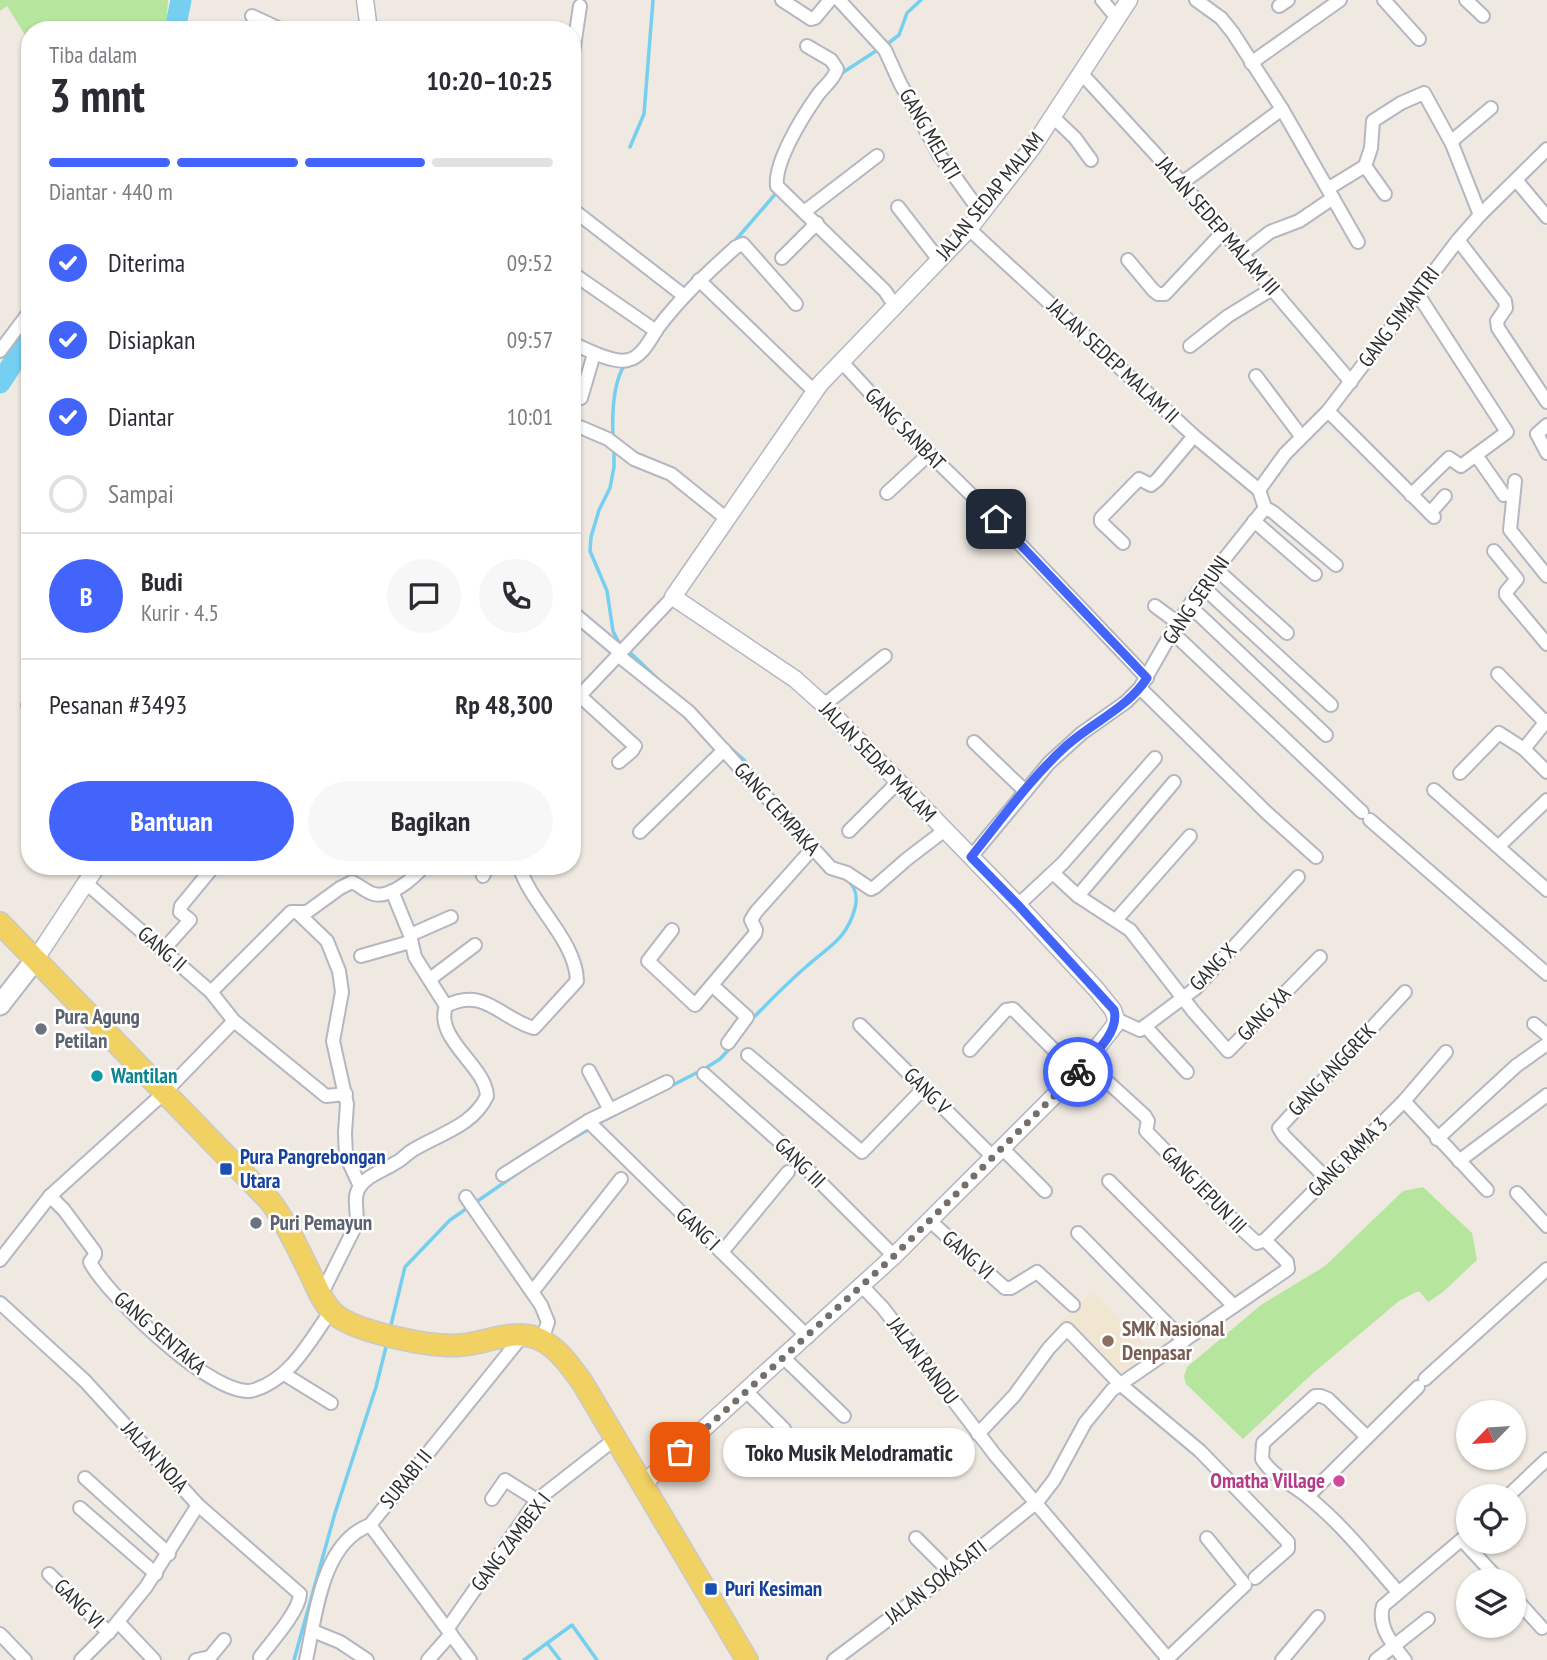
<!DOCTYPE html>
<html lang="id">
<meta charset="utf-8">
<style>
body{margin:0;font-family:"PT Sans Narrow",sans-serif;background:#f7f7f7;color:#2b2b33;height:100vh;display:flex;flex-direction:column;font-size:26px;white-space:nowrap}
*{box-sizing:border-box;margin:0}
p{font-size:23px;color:#7c7c81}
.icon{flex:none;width:38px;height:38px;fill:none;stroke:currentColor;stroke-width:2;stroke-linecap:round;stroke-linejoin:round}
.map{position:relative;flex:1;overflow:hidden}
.panel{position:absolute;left:21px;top:21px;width:560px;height:854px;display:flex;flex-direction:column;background:#fff;border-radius:28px;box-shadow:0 2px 5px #0004}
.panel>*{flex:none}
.needle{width:46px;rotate:245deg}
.tools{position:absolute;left:1456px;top:1400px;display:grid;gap:14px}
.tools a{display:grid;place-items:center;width:70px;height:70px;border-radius:50%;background:#fff;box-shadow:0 2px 5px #0004;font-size:35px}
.pin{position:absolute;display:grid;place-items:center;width:60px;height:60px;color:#fff;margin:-30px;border-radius:14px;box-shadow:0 4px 10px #0006}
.courier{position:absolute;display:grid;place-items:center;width:70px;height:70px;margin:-35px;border:5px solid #4264fb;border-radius:50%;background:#fff;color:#222;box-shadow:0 2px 9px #0007}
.bubble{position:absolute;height:49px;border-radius:24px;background:#fff;box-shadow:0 2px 5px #0004;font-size:23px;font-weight:800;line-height:49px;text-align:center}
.overview em{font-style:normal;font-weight:800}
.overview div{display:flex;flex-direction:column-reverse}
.overview{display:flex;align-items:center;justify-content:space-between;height:119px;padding:0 28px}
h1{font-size:46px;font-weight:800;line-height:52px}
.bar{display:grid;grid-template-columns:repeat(4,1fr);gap:10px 7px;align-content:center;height:84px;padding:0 28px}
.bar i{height:9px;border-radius:5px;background:#e1e1e2}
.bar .current{background:#4264fb}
.bar p{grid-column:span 4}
.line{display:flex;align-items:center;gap:18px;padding:0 28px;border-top:2px solid #e1e1e2}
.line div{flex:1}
.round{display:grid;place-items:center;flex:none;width:74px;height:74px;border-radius:37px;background:#f7f7f7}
ol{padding:0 28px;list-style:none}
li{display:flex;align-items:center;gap:21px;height:77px}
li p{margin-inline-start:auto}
li .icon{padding:7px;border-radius:50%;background:#4264fb;color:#fff;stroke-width:4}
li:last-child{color:#7c7c81}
li i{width:38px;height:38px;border:4px solid #e1e1e2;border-radius:50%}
.action{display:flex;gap:14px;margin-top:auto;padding:14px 28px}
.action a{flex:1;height:80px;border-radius:42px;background:#4264fb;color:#fff;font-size:28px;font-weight:800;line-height:80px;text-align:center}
.action a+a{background:#f7f7f7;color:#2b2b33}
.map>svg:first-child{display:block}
.education{fill:#f0e6d1}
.green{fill:#b6e59e}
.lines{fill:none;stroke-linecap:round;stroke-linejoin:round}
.stream{stroke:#75cff0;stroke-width:3.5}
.river{stroke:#75cff0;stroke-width:21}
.minor-casing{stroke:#b4b7c1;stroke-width:16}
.tertiary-casing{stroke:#b4b7c1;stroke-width:19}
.secondary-casing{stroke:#b4b7c1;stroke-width:23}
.primary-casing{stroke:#c9c9c9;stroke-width:24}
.minor{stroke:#fff;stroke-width:12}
.tertiary{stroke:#fff;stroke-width:16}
.secondary{stroke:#fff;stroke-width:19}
.primary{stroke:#f2d163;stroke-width:21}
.done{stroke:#726f6d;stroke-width:7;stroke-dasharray:0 12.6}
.route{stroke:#4264fb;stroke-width:9}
.worship-dot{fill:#6b7280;stroke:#fff;stroke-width:2.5}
.culture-dot{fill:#0f9aa8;stroke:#fff;stroke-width:2.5}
.transit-dot{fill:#1a4fb4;stroke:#fff;stroke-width:2.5}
.education-dot{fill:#8d6e63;stroke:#fff;stroke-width:2.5}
.hotel-dot{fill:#d1479c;stroke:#fff;stroke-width:2.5}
.labels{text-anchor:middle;stroke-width:5;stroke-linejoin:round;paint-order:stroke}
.street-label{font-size:21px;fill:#2e2e2e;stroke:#fff}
.worship-label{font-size:21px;font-weight:bold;fill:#5b616d;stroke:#fff;text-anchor:start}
.culture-label{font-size:21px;font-weight:bold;fill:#0d838f;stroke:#fff;text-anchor:start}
.transit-label{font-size:21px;font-weight:bold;fill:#164399;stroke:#fff;text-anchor:start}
.education-label{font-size:21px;font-weight:bold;fill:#785e54;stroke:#fff;text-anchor:start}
.hotel-label{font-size:21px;font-weight:bold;fill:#b23c85;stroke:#fff;text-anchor:end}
</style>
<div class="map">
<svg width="1547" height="1660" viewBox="0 0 1547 1660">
<rect width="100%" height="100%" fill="#efe9e1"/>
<!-- education -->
<polygon class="education" points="1093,1292 1157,1358 1118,1381 1097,1363 1060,1323"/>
<!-- green -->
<g class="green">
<polygon points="0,0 168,0 166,30 30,30 30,43 7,6 0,11"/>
<polygon points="1423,1187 1472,1233 1477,1260 1443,1292 1428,1302 1420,1292 1416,1292 1399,1301 1312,1374 1243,1439 1186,1384 1184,1376 1187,1367 1261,1305 1325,1266 1403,1191"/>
</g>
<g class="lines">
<!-- stream -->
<g class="stream">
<polyline points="886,45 899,35 907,13 921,0"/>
<polyline points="839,75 879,49"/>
<polyline points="630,147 644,114 653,0"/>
<polyline points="734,242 777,192"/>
<path d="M613,438C612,416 612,384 625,364"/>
<polyline points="614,450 614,467 610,488 599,510 591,537 590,551 607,591 613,631 618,641 662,683"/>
<polyline points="726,744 744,760 758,779"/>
<polyline points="768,790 805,831"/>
<path d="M751,1020C769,1002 787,983 807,966C828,947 847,939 855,908C858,896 856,887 846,879"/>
<polyline points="597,1124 704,1069 720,1059 732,1046"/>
<polyline points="570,1140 591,1128"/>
<polyline points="390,1329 405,1267 450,1220 531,1164"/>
<polyline points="547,1643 560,1660"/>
<polyline points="294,1660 335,1513 376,1387 387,1343"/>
<polyline points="524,1660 572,1625 597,1660"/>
</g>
<!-- river -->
<g class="river">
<polyline points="175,30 181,0"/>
<polyline points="0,383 30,337"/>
</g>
<!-- minor casing -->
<g class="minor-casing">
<g id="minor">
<polyline points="782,0 811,19 815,18 830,0"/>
<polyline points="839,0 885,50 900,83 940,156 981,213"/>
<polyline points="1102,0 1116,17"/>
<polyline points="1196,0 1221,18 1233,33 1282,109 1358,242"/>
<polyline points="1384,0 1419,39"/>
<polyline points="1466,0 1483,16"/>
<polyline points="1279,6 1288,0"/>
<polyline points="252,16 282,30"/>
<path d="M807,46L831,60L837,69C834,80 823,87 817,96C803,116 774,162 777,186L885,291L895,306"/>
<polyline points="572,60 580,6"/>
<polyline points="1251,63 1340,0"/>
<polyline points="1082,74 1182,183 1351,382"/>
<polyline points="1053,117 1075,138 1091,160"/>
<polyline points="1452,144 1453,140 1491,108"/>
<polyline points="1365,166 1371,148 1373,121 1401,103 1424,93 1452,144 1480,215"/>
<polyline points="1516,180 1547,217"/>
<polyline points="1182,183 1282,109"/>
<polyline points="1329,188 1365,166 1385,194"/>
<polyline points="898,207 939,260"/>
<polyline points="572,209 683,295"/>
<polyline points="804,212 877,156"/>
<polyline points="969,229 1194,436 1259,490 1265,508 1198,592 1172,632 1140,688 1126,702 1082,733 1049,763 971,857"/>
<polyline points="1458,240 1505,301 1506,308 1497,321 1498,328 1547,402"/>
<polyline points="1243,253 1270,232 1299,221 1333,198"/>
<polyline points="782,258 817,223"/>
<polyline points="1128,260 1153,290 1158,294 1165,294 1224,231"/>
<polyline points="572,273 656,331"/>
<polyline points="699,280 814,391"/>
<path d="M572,343C586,349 613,364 628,360C642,357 650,340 657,329C680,298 707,273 736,247L743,244L796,304"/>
<polyline points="1190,346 1228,316 1272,289"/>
<polyline points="0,351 30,311"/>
<polyline points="841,361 897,422 996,519 1147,678"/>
<polyline points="1256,376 1301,436"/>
<polyline points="581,398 594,354"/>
<polyline points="1328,411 1434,517"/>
<polyline points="1547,425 1537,434 1547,453"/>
<polyline points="580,427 608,439 634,459 671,474 727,519"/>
<polyline points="1476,455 1504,495"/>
<polyline points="1515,481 1510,530 1547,576"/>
<polyline points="1259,490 1285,454 1328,411 1458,240 1480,215 1547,149"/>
<polyline points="887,493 928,455"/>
<polyline points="1411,495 1449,458 1461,466 1507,432 1417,293"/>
<polyline points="1265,508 1273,512 1336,565"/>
<polyline points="1430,513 1445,496"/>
<polyline points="1254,521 1315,574"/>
<polyline points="1123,543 1101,522 1101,518 1139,479 1151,485 1157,480 1194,436"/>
<polyline points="1494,551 1517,579 1506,592 1506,595 1547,644"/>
<polyline points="1216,569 1287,633"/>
<polyline points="1203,587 1331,705"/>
<polyline points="1155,606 1178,623"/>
<polyline points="1190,606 1326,735"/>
<polyline points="572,612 621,653"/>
<polyline points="1172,632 1362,812"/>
<polyline points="619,656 689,712 831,868 847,873 871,889 875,887 907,859 945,830"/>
<polyline points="1498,674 1545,722"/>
<polyline points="1140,688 1267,813 1316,857"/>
<polyline points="580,696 635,746 632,751 619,762"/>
<polyline points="572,704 673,597"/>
<polyline points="28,705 30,708"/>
<polyline points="824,705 885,656"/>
<polyline points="974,742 1025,791"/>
<polyline points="1524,749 1547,720"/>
<polyline points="1460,773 1499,733 1524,749 1547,772"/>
<polyline points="1434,790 1547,890"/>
<polyline points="1370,820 1547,974"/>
<polyline points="849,831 898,782"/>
<polyline points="640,832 724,750"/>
<polyline points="1499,846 1547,800"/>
<polyline points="1053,873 1078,896 1130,930 1193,1011 1228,1051 1320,957"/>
<polyline points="483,876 488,866"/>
<polyline points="86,883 211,992 234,1021 326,1096 346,1094"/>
<polyline points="1078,896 1174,782"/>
<polyline points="1018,905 1063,863 1155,758"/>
<polyline points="298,913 327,941 339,971 342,992 333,1041 347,1104 345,1133 346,1156 360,1186"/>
<polyline points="1116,920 1190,836"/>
<polyline points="672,930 648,961 695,1005 755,934 756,930 751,920 756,912 813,848"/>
<polyline points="410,935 451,917"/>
<polyline points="164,949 190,920 180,912 181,906 214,866"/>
<polyline points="361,956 410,942"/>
<polyline points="430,979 475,945"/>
<polyline points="713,986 747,1017 728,1043"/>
<path d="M211,992L291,912H307L340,888L352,882C359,885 364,890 371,893C388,901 414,878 424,866"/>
<path d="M446,1006C484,986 501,1019 534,1028L577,981C576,940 531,905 519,866"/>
<polyline points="1116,1019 1140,1030 1196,988 1298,877"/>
<polyline points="1534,1024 1547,1035"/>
<polyline points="860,1025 993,1157"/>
<polyline points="1145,1026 1187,1072"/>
<polyline points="970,1050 1006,1010 1013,1009 1077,1073"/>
<polyline points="748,1055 862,1152 924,1088"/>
<polyline points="1087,1063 1145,1116 1148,1121 1146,1131 1243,1230 1257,1243 1265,1240"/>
<polyline points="589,1071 610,1110"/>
<polyline points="704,1074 780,1142 894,1256"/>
<polyline points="1404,1101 1487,1190"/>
<polyline points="588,1121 808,1337"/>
<polyline points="1437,1139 1516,1066 1547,1044"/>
<polyline points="1002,1148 1045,1191"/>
<polyline points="1459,1161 1547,1095"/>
<polyline points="503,1175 588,1121 667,1082"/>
<polyline points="1327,1179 1284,1136 1279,1128 1405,992"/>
<polyline points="1109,1181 1234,1306"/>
<polyline points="1517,1193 1547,1226"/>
<path d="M50,1196L64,1210L95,1252V1255L90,1262C106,1294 217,1402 254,1390C291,1379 310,1340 331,1311"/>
<polyline points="466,1197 541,1305 548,1322 542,1340"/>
<polyline points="930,1221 1005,1288 1011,1288 1037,1272 1073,1305"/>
<polyline points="1078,1233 1184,1341"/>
<polyline points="722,1252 788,1172"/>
<polyline points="0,1260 50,1196 165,1092 234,1021"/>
<polyline points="862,1286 883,1308 995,1455 1169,1660"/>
<polyline points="533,1291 621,1179"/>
<path d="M321,1295L356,1225C359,1212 352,1199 359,1188C367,1175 383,1171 395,1163C402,1160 406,1154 413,1150C439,1134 473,1126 487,1096C486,1066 434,1039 446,1006L415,957L410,935L392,891"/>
<path d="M0,1303L85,1381L198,1505L300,1594C299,1612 271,1642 260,1657"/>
<polyline points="784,1358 844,1416"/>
<polyline points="284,1374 331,1403"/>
<polyline points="1425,1379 1547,1269"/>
<polyline points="747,1392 784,1429 786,1436 800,1454"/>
<polyline points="978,1434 1014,1396 1049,1348 1067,1329 1120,1384 1200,1451 1288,1542 1288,1549 1255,1578"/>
<path d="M1367,1437L1328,1399L1321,1396H1315L1263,1443L1262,1459C1273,1477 1293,1484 1308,1497C1342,1524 1370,1560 1398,1592"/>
<polyline points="85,1478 169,1554"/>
<polyline points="1308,1496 1418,1387"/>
<polyline points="1508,1496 1547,1459"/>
<polyline points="492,1499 505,1480 537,1500"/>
<polyline points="80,1508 156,1574"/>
<polyline points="370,1525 523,1335"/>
<polyline points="370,1525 470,1660"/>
<polyline points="916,1538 950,1572"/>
<polyline points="1462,1540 1499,1580"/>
<polyline points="49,1574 109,1633"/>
<polyline points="1514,1597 1542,1628"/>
<polyline points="118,1622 154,1660"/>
<polyline points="448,1628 537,1500 615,1439"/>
<polyline points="313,1631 340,1642 367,1660"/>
<polyline points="0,1634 25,1660"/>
<polyline points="81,1660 111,1630 146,1587 198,1505"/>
<polyline points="196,1660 210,1657 224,1640"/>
<path d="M306,1660C316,1616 321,1543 370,1525"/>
<polyline points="428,1660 451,1634"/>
<polyline points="834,1660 929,1589 1037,1502 1054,1480 1085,1423 1112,1390 1288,1269 1287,1262 1265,1240 1404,1101 1446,1052"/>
<polyline points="1166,1660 1245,1585 1207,1538"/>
<polyline points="1282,1660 1318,1617"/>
<polyline points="1376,1660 1428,1619"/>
<path d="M1405,1660C1393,1645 1377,1627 1383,1606L1468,1534"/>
</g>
</g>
<!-- tertiary casing -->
<g class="tertiary-casing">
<g id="tertiary">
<polyline points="365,0 369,30"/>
<polyline points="35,960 97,866"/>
<polyline points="642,1485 894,1256 1077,1073 1115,1025 1116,1019 1113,1010 1096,989 1018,905 824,705 795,679 673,597 820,384 969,229 1032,148 1129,0"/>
</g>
</g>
<!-- secondary casing -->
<g class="secondary-casing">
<polyline id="secondary" points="0,1005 35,960"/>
</g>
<!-- primary casing -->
<g class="primary-casing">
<path id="primary" d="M0,923L270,1201C286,1222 297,1247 309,1271C317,1287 323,1305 337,1316C361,1333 433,1348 462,1345C487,1343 517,1327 541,1340C558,1348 571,1367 582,1382L747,1660"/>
</g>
<!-- minor -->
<use href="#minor" class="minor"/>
<!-- tertiary -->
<use href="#tertiary" class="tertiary"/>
<!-- secondary -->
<use href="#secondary" class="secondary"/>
<!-- primary -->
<use href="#primary" class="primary"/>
</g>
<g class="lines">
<!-- done -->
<polyline class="done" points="680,1452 894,1256 1078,1072"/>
<!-- route -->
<path class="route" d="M996,519L1147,678C1128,708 1091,723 1065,747C1030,779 1001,820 971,857L1018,905L1114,1010C1120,1033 1092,1056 1078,1072"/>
</g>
<!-- markers -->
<g class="worship-dot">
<circle cx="41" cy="1029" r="7"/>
<circle cx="256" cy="1223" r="7"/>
</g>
<circle class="culture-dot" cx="97" cy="1076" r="7"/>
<g class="transit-dot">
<rect x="219" y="1162" width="14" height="14" rx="3.5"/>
<rect x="704" y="1582" width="14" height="14" rx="3.5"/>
</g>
<circle class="education-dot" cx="1108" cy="1341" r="7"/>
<circle class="hotel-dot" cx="1339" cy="1481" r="7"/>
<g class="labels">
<!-- street labels -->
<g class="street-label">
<text transform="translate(930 134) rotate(60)" y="7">GANG MELATI</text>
<text transform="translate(990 196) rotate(-51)" y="7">JALAN SEDAP MALAM</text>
<text transform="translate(1218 226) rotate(49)" y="7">JALAN SEDEP MALAM III</text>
<text transform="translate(1399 317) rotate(-53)" y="7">GANG SIMANTRI</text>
<text transform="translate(1113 361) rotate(43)" y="7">JALAN SEDEP MALAM II</text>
<text transform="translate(905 429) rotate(46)" y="7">GANG SANBAT</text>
<text transform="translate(1196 600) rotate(-56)" y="7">GANG SERUNI</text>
<text transform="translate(878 762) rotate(46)" y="7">JALAN SEDAP MALAM</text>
<text transform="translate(777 809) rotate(48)" y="7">GANG CEMPAKA</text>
<text transform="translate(162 949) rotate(41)" y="7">GANG II</text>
<text transform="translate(1213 967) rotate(-46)" y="7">GANG X</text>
<text transform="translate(1264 1014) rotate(-46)" y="7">GANG XA</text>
<text transform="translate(1332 1070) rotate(-47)" y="7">GANG ANGGREK</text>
<text transform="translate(927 1091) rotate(45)" y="7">GANG V</text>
<text transform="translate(1348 1157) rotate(-45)" y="7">GANG RAMA 3</text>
<text transform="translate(800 1163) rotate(45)" y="7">GANG III</text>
<text transform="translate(1204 1190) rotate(46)" y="7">GANG JEPUN III</text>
<text transform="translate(698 1229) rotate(44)" y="7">GANG I</text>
<text transform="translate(968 1255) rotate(42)" y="7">GANG VI</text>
<text transform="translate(160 1333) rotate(41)" y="7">GANG SENTAKA</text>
<text transform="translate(923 1361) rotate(53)" y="7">JALAN RANDU</text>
<text transform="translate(155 1457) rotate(48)" y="7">JALAN NOJA</text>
<text transform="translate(406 1479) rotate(-51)" y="7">SURABI II</text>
<text transform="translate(511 1542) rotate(-53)" y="7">GANG ZAMBEX I</text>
<text transform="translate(936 1582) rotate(-38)" y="7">JALAN SOKASATI</text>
<text transform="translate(79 1604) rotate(45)" y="7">GANG VI</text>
</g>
<!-- worship labels -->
<g class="worship-label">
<text x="55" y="1024">Pura Agung<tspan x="55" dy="24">Petilan</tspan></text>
<text x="270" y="1230">Puri Pemayun</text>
</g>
<!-- culture labels -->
<g class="culture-label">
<text x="111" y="1083">Wantilan</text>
</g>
<!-- transit labels -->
<g class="transit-label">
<text x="240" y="1164">Pura Pangrebongan<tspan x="240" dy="24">Utara</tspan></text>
<text x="725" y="1596">Puri Kesiman</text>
</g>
<!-- education labels -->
<g class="education-label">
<text x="1122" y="1336">SMK Nasional<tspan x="1122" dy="24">Denpasar</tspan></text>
</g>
<!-- hotel labels -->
<g class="hotel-label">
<text x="1325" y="1488">Omatha Village</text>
</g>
</g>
</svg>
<div class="tools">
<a><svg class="needle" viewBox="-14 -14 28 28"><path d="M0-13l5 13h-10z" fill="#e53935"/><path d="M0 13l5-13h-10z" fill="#7c7c81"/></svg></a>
<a><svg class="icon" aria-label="locate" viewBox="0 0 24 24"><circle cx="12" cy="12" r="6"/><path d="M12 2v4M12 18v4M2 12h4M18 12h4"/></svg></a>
<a><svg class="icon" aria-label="layers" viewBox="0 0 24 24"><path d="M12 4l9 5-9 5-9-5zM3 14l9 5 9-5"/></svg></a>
</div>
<div class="pin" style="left:680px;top:1452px;background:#ea580c"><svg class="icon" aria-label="bag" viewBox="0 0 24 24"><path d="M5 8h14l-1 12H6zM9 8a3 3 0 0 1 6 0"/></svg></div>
<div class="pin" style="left:996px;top:519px;background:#1f2937"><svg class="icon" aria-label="home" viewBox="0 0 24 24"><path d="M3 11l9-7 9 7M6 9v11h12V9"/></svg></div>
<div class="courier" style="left:1078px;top:1072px"><svg class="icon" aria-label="bike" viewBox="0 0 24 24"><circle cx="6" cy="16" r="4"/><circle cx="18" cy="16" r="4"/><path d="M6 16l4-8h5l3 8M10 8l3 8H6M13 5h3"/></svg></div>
<div class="bubble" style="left:723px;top:1428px;width:252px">Toko Musik Melodramatic</div>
<section class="panel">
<div class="overview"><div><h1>3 mnt</h1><p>Tiba dalam</p></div><em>10:20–10:25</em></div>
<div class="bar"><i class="current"></i><i class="current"></i><i class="current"></i><i></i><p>Diantar · 440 m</p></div>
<ol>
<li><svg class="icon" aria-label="check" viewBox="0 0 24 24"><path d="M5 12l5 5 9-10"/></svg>Diterima<p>09:52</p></li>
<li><svg class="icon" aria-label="check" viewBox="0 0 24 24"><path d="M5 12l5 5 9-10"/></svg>Disiapkan<p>09:57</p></li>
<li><svg class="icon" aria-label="check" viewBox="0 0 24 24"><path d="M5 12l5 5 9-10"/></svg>Diantar<p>10:01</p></li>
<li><i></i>Sampai</li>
</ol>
<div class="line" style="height:126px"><b class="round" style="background:#4264fb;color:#fff">B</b><div><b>Budi</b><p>Kurir · 4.5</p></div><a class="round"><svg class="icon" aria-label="chat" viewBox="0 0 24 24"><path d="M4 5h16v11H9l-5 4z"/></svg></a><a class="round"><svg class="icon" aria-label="phone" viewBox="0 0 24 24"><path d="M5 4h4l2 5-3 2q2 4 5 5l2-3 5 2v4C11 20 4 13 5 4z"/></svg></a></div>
<div class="line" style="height:91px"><div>Pesanan #3493</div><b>Rp 48,300</b></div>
<div class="action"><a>Bantuan</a><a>Bagikan</a></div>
</section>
</div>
